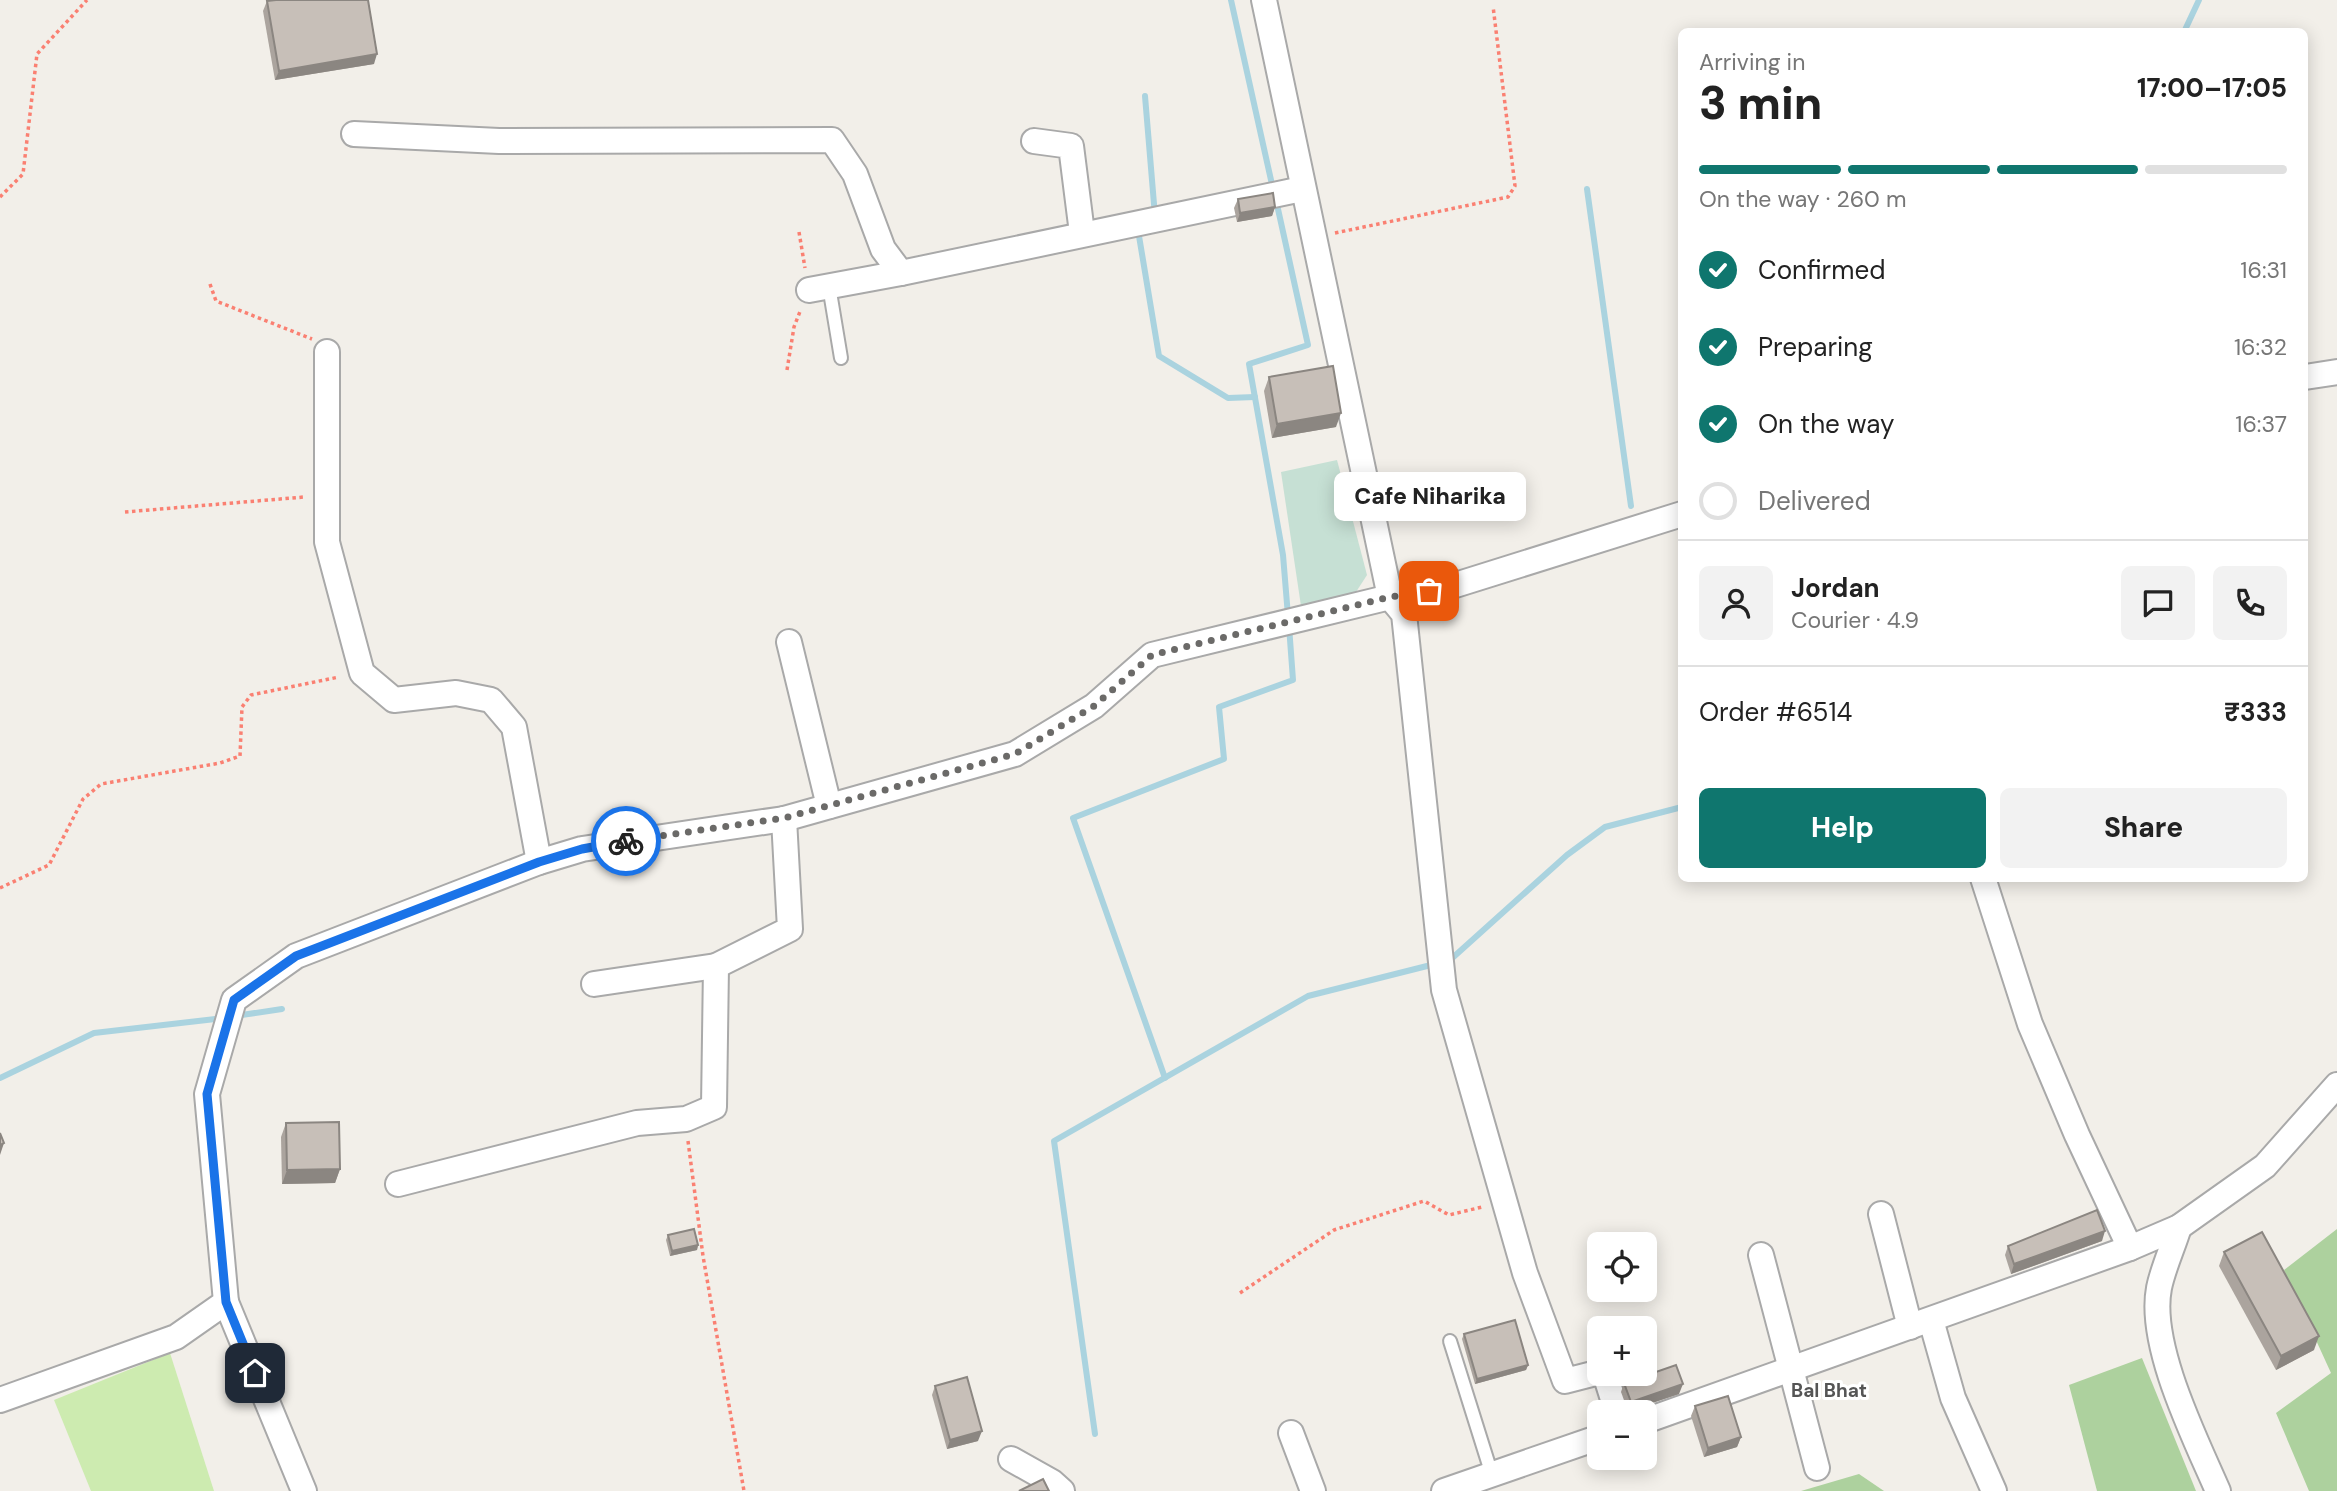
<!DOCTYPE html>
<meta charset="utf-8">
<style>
body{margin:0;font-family:"DM Sans",sans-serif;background:#f2f2f2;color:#222;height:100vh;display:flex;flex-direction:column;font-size:26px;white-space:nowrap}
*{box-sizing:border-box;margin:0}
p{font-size:23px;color:#767676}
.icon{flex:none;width:38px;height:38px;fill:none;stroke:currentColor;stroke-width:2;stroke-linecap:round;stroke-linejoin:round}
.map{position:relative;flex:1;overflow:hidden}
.side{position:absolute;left:1678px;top:28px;width:630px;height:854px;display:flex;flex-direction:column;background:#fff;border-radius:10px;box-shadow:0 4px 18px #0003}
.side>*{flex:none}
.tools{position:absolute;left:1587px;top:1232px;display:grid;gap:14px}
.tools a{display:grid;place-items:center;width:70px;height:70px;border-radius:10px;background:#fff;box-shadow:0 4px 18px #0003;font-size:35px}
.pin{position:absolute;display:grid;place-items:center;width:60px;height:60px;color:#fff;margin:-30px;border-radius:14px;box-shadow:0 4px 10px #0006}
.courier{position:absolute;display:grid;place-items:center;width:70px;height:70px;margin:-35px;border:5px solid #1a73e8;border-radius:50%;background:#fff;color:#222;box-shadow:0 2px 9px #0007}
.bubble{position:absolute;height:49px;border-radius:10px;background:#fff;box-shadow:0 4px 18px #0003;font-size:23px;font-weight:800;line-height:49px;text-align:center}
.headline em{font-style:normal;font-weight:800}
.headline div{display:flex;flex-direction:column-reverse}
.headline{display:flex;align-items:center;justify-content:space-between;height:119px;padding:0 21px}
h1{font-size:46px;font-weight:800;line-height:52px}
.bar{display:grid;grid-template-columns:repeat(4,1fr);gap:10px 7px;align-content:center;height:84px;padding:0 21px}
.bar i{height:9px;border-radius:5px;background:#e0e0e0}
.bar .selected{background:#0f766e}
.bar p{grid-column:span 4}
.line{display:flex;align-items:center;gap:18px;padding:0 21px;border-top:2px solid #e0e0e0}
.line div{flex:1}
.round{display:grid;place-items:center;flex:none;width:74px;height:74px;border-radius:10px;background:#f2f2f2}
ol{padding:0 21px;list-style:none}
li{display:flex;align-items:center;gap:21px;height:77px}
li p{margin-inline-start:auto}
li .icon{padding:7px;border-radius:50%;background:#0f766e;color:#fff;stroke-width:4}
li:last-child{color:#767676}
li i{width:38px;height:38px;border:4px solid #e0e0e0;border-radius:50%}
.primary-button{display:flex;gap:14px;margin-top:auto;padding:14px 21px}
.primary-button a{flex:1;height:80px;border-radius:10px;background:#0f766e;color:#fff;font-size:28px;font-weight:800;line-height:80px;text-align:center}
.primary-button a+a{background:#f2f2f2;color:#222}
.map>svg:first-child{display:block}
.grass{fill:#cdebb0}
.forest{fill:#add19e}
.wetland{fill:#c6e0d4}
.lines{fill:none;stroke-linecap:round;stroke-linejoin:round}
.stream{stroke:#aad3df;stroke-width:6}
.service-casing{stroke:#a9a9a9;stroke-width:16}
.minor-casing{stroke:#a9a9a9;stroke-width:28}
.path{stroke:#fa8072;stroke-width:3.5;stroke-dasharray:3.5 3.5;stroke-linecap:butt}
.service{stroke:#fff;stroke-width:12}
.minor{stroke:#fff;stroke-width:24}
.wall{fill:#aba49e}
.shaded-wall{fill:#8b8681}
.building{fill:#c7bfb8;stroke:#8b8681;stroke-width:2}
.done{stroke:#6b6a68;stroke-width:7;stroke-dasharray:0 12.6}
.route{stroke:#1a73e8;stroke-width:9}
.labels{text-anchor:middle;stroke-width:6;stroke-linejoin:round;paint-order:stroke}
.neighbourhood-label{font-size:19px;font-weight:bold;fill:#555;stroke:#fff}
</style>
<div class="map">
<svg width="2337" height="1491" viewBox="0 0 2337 1491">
<rect width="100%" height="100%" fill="#f2efe9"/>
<!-- grass -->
<polygon class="grass" points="170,1353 214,1491 91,1491 54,1400"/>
<!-- forest -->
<g class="forest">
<polygon points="2337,1229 2337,1491 2309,1491 2276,1413 2331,1373 2284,1270"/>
<polygon points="2142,1358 2196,1491 2097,1491 2069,1385"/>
<polygon points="1859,1474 1884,1491 1801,1491"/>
</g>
<!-- wetland -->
<polygon class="wetland" points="1337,460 1367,575 1356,592 1301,606 1281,472"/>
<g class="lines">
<!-- stream -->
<g class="stream">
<polyline points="1231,0 1273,189"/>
<polyline points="2184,32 2199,0"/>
<polyline points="1145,96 1155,216"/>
<polyline points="1587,189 1631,506"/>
<polyline points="1276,200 1308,345 1249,364 1283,555 1288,616"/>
<polyline points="1138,230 1159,356 1228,398 1255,397"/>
<polyline points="1449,961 1567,855 1605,827 1682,807"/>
<polyline points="235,1016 282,1009"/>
<polyline points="0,1078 94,1033 224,1018"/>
<polyline points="1165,1078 1073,818 1224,759 1219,707 1293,680 1289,626"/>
<polyline points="1095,1434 1054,1141 1308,996 1435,964"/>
</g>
<!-- service casing -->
<g class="service-casing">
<g id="service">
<polyline points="829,286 841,358"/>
<polyline points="1450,1341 1492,1475"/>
</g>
</g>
<!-- minor casing -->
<g class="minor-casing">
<g id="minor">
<polyline points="1264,0 1390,597 1404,614 1444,990 1525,1273 1565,1381 1600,1372"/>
<polyline points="354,134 499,141 832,140 855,174 883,249 901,273 1302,189"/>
<polyline points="1034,141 1071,146 1082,233"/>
<polyline points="809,290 901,273"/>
<polyline points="327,352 327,542 362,673 394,700 456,693 491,700 514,727 539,862"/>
<polyline points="2305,377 2337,372"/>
<polyline points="789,642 829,806"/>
<polyline points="1983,878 2030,1024 2077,1135 2130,1248"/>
<polyline points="594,984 716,966"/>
<polyline points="398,1184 637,1123 686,1119 714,1107 716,966 790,929 784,819"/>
<polyline points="1881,1214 1910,1327"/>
<path d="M2179,1227C2173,1247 2163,1268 2159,1288C2148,1345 2195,1438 2218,1491"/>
<polyline points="1761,1255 1817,1468"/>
<polyline points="226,1302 304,1491"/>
<polyline points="1931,1320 1953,1398 1994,1491"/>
<polyline points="1605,1374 1617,1412"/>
<polyline points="0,1400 176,1337 226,1302 207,1094 234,1000 296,956 539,862 582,849 784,819 1015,754 1094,706 1152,655 1390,597 1449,587 1682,514"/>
<polyline points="1645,1421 2130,1248 2179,1227 2265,1166 2337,1085"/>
<polyline points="1291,1433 1313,1491"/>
<polyline points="1011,1459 1052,1482 1062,1491"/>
<polyline points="1444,1491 1600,1437"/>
</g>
</g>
<!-- path -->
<g class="path">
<polyline points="0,197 23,174 37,54 87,0"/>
<polyline points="799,232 805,268"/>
<polyline points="1335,233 1508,197 1515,186 1493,6"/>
<polyline points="210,284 216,301 312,339"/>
<polyline points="787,370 794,327 801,309"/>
<polyline points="125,512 304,497"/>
<polyline points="0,888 49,865 83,799 101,784 220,763 240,756 242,707 251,695 339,677"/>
<polyline points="688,1141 703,1256 744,1491"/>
<polyline points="1240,1293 1334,1230 1424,1201 1449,1215 1482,1207"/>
</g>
<!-- service -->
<use href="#service" class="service"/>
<!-- minor -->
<use href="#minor" class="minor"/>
</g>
<!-- wall -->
<g class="wall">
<polygon points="267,1 374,64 275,80 263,11"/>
<polygon points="1238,199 1275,207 1272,216 1237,222 1234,208"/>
<polygon points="1269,377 1336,427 1272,438 1264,391"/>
<polygon points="286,1123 340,1169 335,1183 282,1184 281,1137"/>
<polygon points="668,1235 698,1245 697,1250 670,1256 666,1240"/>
<polygon points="2102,1241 2011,1274 2005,1255 2008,1246"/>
<polygon points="2224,1252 2314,1350 2276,1370 2219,1266"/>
<polygon points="1464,1334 1528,1365 1526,1370 1475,1384 1462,1339"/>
<polygon points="1624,1383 1679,1394 1628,1411 1621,1392"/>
<polygon points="935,1386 978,1441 947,1449 932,1395"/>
<polygon points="1695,1406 1741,1437 1737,1447 1704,1457 1691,1416"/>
</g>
<!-- shaded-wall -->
<g class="shaded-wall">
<polygon points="377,54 374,64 275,80 279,71"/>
<polygon points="1275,207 1272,216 1237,222 1240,213"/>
<polygon points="1341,413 1336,427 1272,438 1277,424"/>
<polygon points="4,1143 0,1155 0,1145"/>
<polygon points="340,1169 335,1183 282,1184 287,1170"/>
<polygon points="2105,1231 2102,1241 2011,1274 2014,1264"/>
<polygon points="698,1245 697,1250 670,1256 672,1251"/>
<polygon points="2319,1336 2314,1350 2276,1370 2281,1356"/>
<polygon points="1528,1365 1526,1370 1475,1384 1477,1379"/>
<polygon points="1683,1384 1679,1394 1628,1411 1631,1402"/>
<polygon points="982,1431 978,1441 947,1449 950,1440"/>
<polygon points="1741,1437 1737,1447 1704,1457 1708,1448"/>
</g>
<!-- building -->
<g class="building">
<polygon points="276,0 368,0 377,54 279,71 267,1"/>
<polygon points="1273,193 1275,207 1240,213 1238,199"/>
<polygon points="1333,366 1341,413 1277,424 1269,377"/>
<polygon points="339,1122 340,1169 287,1170 286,1123"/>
<polygon points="0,1133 4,1143 0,1145"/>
<polygon points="2097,1210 2105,1231 2014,1264 2008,1246"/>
<polygon points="694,1229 698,1245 672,1251 668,1235"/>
<polygon points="2262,1232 2319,1336 2281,1356 2224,1252"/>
<polygon points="1515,1320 1528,1365 1477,1379 1464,1334"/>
<polygon points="1676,1365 1683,1384 1631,1402 1624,1383"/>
<polygon points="967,1377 982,1431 950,1440 935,1386"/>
<polygon points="1728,1396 1741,1437 1708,1448 1695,1406"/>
<polygon points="1043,1479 1049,1491 1019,1491"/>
</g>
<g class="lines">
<!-- done -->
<polyline class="done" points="626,841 784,818 1015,754 1094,706 1152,655 1390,597 1429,591"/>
<!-- route -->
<polyline class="route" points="255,1373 226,1302 207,1094 234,1000 296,956 539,862 582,849 626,841"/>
</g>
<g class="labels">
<!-- neighbourhood labels -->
<g class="neighbourhood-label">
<text x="1829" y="1397">Bal Bhat</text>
</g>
</g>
</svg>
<div class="tools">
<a><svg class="icon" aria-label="locate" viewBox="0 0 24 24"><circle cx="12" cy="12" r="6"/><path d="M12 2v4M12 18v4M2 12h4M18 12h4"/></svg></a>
<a>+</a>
<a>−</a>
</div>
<div class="pin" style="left:1429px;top:591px;background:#ea580c"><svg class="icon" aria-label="bag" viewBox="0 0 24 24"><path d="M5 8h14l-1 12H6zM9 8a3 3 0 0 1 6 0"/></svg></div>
<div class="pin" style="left:255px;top:1373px;background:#1f2937"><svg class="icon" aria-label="home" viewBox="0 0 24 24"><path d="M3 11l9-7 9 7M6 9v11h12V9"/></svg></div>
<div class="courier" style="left:626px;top:841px"><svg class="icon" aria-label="bike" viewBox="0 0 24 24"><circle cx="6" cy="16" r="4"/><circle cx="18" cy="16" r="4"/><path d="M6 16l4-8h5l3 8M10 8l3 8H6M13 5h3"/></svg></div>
<div class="bubble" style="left:1334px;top:472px;width:192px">Cafe Niharika</div>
<section class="side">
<div class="headline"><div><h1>3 min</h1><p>Arriving in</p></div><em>17:00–17:05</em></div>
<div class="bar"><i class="selected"></i><i class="selected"></i><i class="selected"></i><i></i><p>On the way · 260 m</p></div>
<ol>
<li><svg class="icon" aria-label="check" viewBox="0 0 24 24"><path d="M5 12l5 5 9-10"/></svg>Confirmed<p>16:31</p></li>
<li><svg class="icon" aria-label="check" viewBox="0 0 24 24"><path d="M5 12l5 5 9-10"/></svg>Preparing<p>16:32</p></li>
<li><svg class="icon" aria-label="check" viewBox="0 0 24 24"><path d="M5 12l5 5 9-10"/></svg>On the way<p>16:37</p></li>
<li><i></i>Delivered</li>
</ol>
<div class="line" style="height:126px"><a class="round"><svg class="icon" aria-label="person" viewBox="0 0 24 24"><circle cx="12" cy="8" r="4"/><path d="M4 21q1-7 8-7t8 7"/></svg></a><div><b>Jordan</b><p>Courier · 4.9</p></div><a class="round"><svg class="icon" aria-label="chat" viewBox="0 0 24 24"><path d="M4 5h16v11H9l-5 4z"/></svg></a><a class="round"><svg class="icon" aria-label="phone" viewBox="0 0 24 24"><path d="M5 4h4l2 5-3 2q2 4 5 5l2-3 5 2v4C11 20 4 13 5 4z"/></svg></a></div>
<div class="line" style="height:91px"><div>Order #6514</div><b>₹333</b></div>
<div class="primary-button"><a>Help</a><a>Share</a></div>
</section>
</div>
